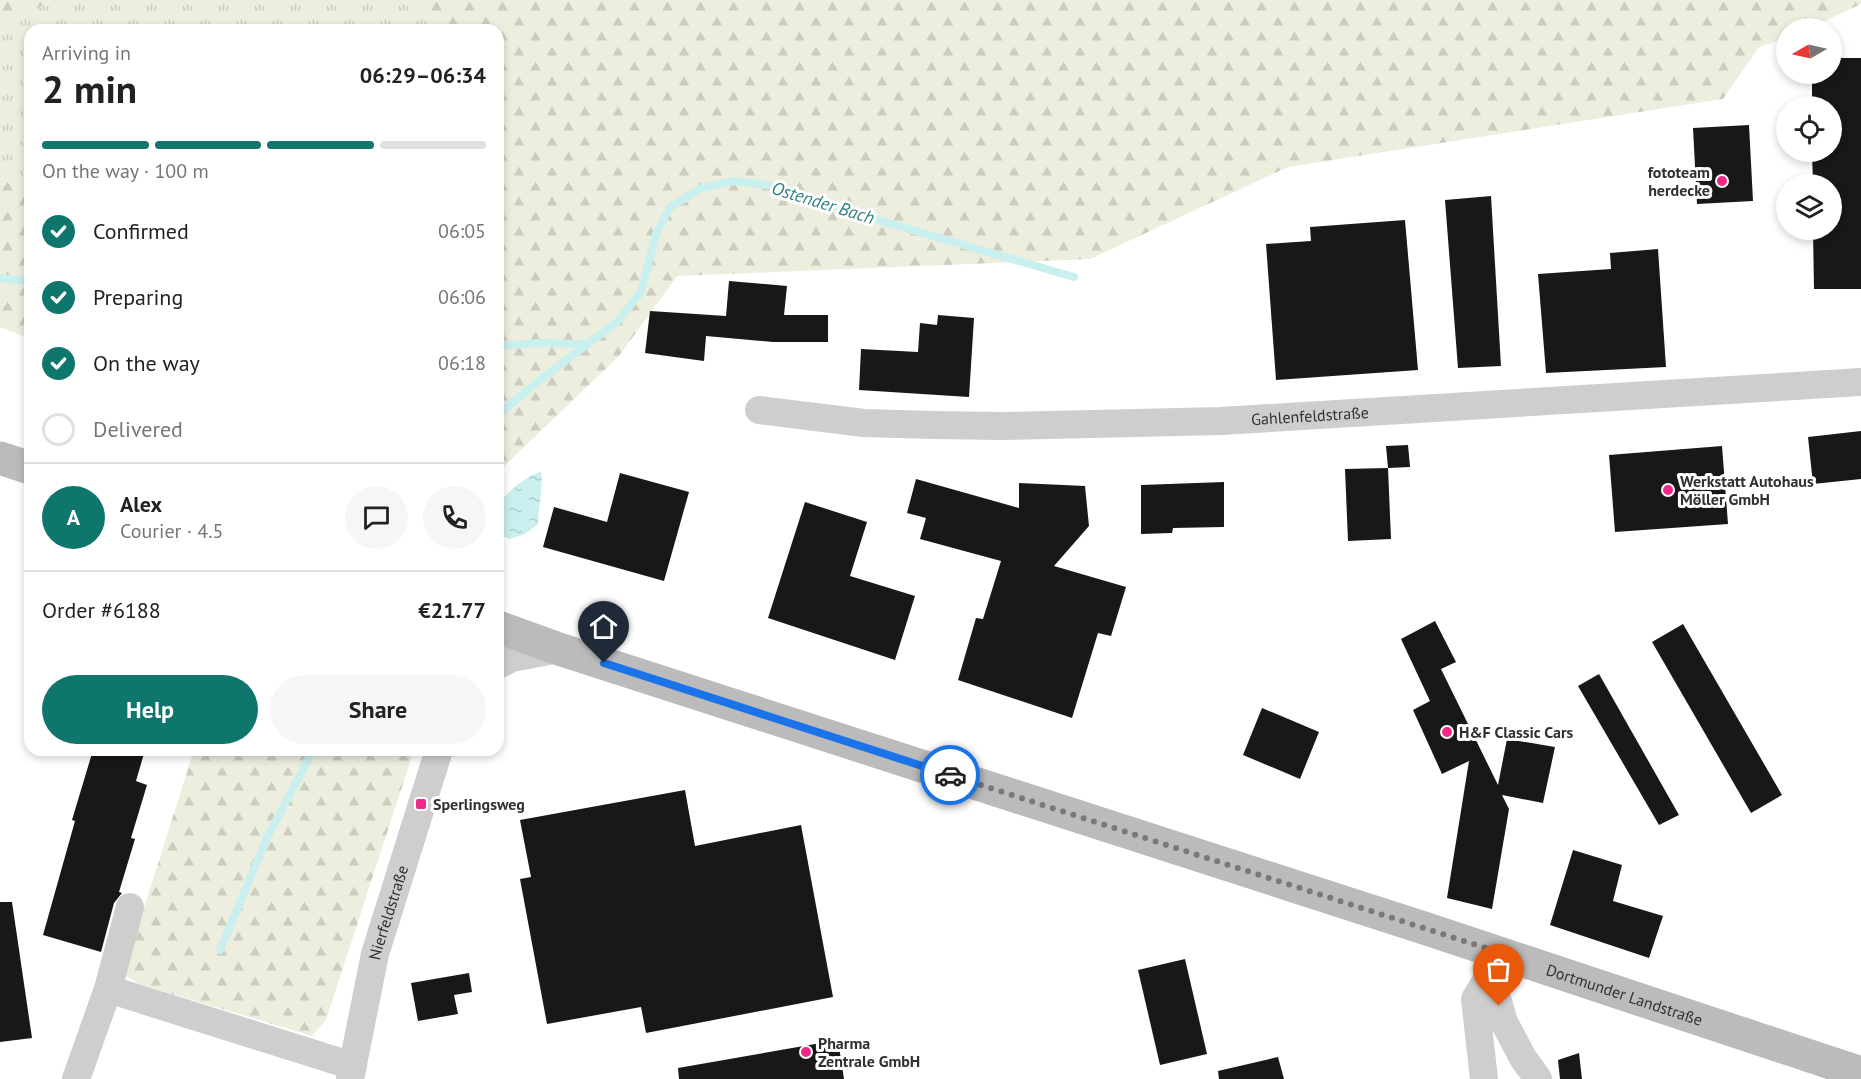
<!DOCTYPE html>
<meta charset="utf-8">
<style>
body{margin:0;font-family:"PT Sans",sans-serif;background:#f6f6f6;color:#222;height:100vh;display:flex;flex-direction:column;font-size:22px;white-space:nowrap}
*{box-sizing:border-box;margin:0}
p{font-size:20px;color:#767676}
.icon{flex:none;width:33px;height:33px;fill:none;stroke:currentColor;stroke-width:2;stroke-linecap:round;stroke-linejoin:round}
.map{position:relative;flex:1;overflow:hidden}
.panel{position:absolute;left:24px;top:24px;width:480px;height:732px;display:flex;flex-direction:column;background:#fff;border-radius:18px;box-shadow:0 3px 9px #0003}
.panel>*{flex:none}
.needle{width:39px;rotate:261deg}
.tools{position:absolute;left:1776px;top:18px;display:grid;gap:12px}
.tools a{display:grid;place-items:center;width:66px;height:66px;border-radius:50%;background:#fff;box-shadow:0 3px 9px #0003;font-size:30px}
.pin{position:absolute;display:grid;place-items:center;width:51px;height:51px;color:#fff;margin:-62px -26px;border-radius:50% 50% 50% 0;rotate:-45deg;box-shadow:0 0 6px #0007}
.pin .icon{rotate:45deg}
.courier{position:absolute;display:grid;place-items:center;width:60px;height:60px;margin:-30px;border:4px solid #1a73e8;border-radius:50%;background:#fff;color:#222;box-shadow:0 2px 8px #0007}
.summary em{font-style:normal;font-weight:600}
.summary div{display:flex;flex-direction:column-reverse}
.summary{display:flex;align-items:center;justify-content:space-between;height:102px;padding:0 18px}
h1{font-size:39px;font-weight:600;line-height:45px}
.bar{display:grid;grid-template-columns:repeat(4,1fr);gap:9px 6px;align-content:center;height:72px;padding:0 18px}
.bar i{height:8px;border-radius:4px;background:#e0e0e0}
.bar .current{background:#0f766e}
.bar p{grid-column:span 4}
.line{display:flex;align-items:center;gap:15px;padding:0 18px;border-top:2px solid #e0e0e0}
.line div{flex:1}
.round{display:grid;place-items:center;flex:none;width:63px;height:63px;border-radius:32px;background:#f6f6f6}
ol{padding:0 18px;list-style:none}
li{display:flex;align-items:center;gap:18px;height:66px}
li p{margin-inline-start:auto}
li .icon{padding:6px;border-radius:50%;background:#0f766e;color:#fff;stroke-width:4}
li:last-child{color:#767676}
li i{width:33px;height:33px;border:3px solid #e0e0e0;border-radius:50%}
.primary-button{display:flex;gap:12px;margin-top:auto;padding:12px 18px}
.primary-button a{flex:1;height:69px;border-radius:36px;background:#0f766e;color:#fff;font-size:24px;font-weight:600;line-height:69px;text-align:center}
.primary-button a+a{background:#f6f6f6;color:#222}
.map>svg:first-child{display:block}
.grass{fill:url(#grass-tufts)}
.forest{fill:url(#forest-firs)}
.water{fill:url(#water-ripples)}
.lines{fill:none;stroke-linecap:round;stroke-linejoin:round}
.stream{stroke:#c9efef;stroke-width:8}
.building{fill:#181818}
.minor{stroke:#cecece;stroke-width:28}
.secondary{stroke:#bbb;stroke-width:33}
.done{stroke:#797979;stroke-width:6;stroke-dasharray:0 10.8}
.route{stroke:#1a73e8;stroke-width:8}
.poi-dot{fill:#f22888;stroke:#fff;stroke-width:2}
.labels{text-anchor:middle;stroke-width:6;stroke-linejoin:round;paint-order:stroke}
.poi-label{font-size:16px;font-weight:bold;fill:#313131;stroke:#fff;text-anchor:start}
.street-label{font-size:16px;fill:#313131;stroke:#fff}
.water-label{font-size:18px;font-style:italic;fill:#2f7f7e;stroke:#fff}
</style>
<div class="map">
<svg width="1861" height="1079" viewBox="0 0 1861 1079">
<defs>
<pattern id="grass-tufts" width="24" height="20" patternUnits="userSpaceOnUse" patternTransform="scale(1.5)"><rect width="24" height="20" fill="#edeede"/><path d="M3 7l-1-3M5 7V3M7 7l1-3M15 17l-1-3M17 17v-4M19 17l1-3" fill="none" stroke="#cccdbf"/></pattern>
<pattern id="forest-firs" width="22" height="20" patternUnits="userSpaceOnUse" patternTransform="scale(1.5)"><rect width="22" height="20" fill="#edeede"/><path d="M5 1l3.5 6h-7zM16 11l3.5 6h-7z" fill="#cccdbf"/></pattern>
<pattern id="water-ripples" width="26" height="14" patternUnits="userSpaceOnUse" patternTransform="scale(1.5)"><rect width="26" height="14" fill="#c9efef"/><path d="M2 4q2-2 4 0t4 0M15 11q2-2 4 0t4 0" fill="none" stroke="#adcdcd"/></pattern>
</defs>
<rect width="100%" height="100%" fill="#fff"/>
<!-- grass -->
<polygon class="grass" points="52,0 425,0 437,30 30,30 30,196 0,177 0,30"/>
<!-- forest -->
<g class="forest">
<polygon points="0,0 52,0 0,30"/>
<polygon points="425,0 1861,0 1861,4 1810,28 1786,28 1786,38 1759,47 1723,99 1288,167 1090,259 677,276 619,356 498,472 498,30 437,30"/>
<polygon points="0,177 30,196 30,339 0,327"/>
<polygon points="194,750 414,750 326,1020 312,1036 139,984 123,974"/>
</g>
<!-- water -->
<path class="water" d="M541,472C544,482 538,510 538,524L525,534L509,539L498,534L499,502C512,489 524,477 541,472Z"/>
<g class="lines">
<!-- stream -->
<g class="stream">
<polyline points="0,278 30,282"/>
<polyline points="498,346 537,343 586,344"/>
<polyline points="498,415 536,383 617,322 641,292 656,234 670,207 702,188 734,181 781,187 878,220 1074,277"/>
<polyline points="220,950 268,836 313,750"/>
</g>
</g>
<!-- building -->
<g class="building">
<polygon points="1832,58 1861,58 1861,289 1814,289 1813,230 1832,230 1832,184 1813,184 1812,152 1832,152 1832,106 1812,106 1812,74 1832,74"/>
<polygon points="1749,125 1753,201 1697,204 1693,128"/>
<polygon points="1491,196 1501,366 1458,368 1445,200"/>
<polygon points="1405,220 1418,370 1276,380 1266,244 1311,241 1310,227"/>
<polygon points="1658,249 1666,367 1546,373 1538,274 1611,269 1610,253"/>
<polygon points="729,281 787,286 784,315 828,315 828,342 773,342 706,336 704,361 645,353 650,311 726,316"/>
<polygon points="938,315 974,318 969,397 859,390 861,349 918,352 920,323 937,325"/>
<polygon points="1861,431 1861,479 1813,484 1808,437"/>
<polygon points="1408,445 1410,467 1388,468 1386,446"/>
<polygon points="1722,446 1728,524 1615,532 1609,455"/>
<polygon points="1388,468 1391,539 1348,541 1345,469"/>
<polygon points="620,473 689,492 664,581 543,547 554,507 607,522"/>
<polygon points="916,479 1019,508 1019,483 1085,486 1089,526 1054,566 1126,587 1111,636 1098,633 1072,718 958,680 976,618 983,619 1001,561 920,539 926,518 907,513"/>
<polygon points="1224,482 1224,527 1173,528 1172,533 1141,534 1141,485"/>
<polygon points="805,502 867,522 850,576 915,596 895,660 768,618"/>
<polygon points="1435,621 1456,662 1441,669 1498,785 1507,739 1555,747 1543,803 1502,795 1509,809 1492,909 1447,898 1469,761 1442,774 1413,710 1430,701 1401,639"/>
<polygon points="1683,624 1782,795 1751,813 1652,642"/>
<polygon points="1599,674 1679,815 1659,825 1578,686"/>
<polygon points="1262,708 1319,732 1300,779 1243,755"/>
<polygon points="93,750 145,750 136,781 147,785 131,838 135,839 119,892 122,893 114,903 101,952 43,935 75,821 72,820"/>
<polygon points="685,790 695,846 801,825 833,997 646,1033 641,1007 547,1024 520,879 531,877 520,820"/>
<polygon points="1573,850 1622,865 1613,901 1663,916 1649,958 1550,925"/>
<polygon points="0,902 12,902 32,1038 0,1042"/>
<polygon points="1185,959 1207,1054 1160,1065 1138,970"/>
<polygon points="469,973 472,992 454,995 458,1014 418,1021 411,983"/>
<polygon points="838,1040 844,1079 679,1079 678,1068"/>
<polygon points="1579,1053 1582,1079 1560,1079 1558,1060"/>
<polygon points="1278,1057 1284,1079 1219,1079 1218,1071"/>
</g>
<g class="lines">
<!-- minor -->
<g class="minor">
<path id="s1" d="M759,410L864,423L932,425L1002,426L1221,421L1861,382"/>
<polyline points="498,665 512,658 559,649"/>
<polyline points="130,907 108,989 353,1066"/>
<polyline points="1498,952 1490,974 1504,1022 1523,1058 1538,1079"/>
<polyline points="76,1079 108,989"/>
<path id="s2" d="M350,1079L375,954L439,750"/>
<polyline points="1484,1079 1475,999 1490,974"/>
</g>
<!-- secondary -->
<g class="secondary">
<polyline points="0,458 30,468"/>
<path id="s3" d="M498,627L559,649L1427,929L1861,1073"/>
</g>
</g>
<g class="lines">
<!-- done -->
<polyline class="done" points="950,775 1498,952 1490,974 1499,1006"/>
<!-- route -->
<polyline class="route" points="604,663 950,775"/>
</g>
<!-- markers -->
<g class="poi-dot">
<circle cx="1722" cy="181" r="6"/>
<circle cx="1668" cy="490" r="6"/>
<circle cx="1447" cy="732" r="6"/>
<rect x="415" y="798" width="12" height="12" rx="3"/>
<circle cx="806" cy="1052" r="6"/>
</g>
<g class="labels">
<!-- poi labels -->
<g class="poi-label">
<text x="1710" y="178" text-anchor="end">fototeam<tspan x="1710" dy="18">herdecke</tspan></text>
<text x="1680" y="487">Werkstatt Autohaus<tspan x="1680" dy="18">Möller GmbH</tspan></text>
<text x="1459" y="738">H&amp;F Classic Cars</text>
<text x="433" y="810">Sperlingsweg</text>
<text x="818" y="1049">Pharma<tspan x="818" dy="18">Zentrale GmbH</tspan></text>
</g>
<!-- street labels -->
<g class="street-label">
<text dy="6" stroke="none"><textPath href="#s1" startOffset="552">Gahlenfeldstraße</textPath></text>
<text dy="6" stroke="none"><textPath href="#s2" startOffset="171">Nierfeldstraße</textPath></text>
<text dy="6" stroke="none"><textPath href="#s3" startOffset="1185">Dortmunder Landstraße</textPath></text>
</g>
<!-- water labels -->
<g class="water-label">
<text transform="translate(823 203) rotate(17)" y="6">Ostender Bach</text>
</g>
</g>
</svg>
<div class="tools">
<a><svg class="needle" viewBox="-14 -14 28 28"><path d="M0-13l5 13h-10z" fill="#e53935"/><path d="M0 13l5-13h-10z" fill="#767676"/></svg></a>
<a><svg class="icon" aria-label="locate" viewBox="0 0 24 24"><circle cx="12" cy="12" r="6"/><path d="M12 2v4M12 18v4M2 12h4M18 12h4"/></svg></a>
<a><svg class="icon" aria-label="layers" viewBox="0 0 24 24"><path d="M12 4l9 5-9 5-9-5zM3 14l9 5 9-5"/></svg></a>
</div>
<div class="pin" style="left:1499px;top:1006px;background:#ea580c"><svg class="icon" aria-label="bag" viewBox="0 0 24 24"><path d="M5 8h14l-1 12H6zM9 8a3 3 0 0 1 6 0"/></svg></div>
<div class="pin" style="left:604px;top:663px;background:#1f2937"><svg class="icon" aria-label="home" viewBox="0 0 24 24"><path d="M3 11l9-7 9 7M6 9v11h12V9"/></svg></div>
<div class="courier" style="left:950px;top:775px"><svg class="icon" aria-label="car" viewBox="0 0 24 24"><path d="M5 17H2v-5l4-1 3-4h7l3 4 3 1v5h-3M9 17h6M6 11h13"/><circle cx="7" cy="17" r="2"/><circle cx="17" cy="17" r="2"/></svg></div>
<section class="panel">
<div class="summary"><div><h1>2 min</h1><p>Arriving in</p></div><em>06:29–06:34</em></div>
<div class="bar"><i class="current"></i><i class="current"></i><i class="current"></i><i></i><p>On the way · 100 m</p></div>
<ol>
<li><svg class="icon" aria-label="check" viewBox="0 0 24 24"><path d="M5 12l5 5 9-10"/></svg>Confirmed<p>06:05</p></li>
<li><svg class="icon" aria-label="check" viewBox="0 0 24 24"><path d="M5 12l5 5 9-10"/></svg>Preparing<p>06:06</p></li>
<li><svg class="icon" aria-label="check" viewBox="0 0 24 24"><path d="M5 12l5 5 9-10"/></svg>On the way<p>06:18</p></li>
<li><i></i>Delivered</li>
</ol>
<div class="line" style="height:108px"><b class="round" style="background:#0f766e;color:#fff">A</b><div><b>Alex</b><p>Courier · 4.5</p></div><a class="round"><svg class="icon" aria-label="chat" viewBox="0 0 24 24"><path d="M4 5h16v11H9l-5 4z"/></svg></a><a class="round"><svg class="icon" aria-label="phone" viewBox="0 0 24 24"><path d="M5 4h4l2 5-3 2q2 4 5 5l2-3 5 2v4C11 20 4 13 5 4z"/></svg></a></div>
<div class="line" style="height:78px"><div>Order #6188</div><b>€21.77</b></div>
<div class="primary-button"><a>Help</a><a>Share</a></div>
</section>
</div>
